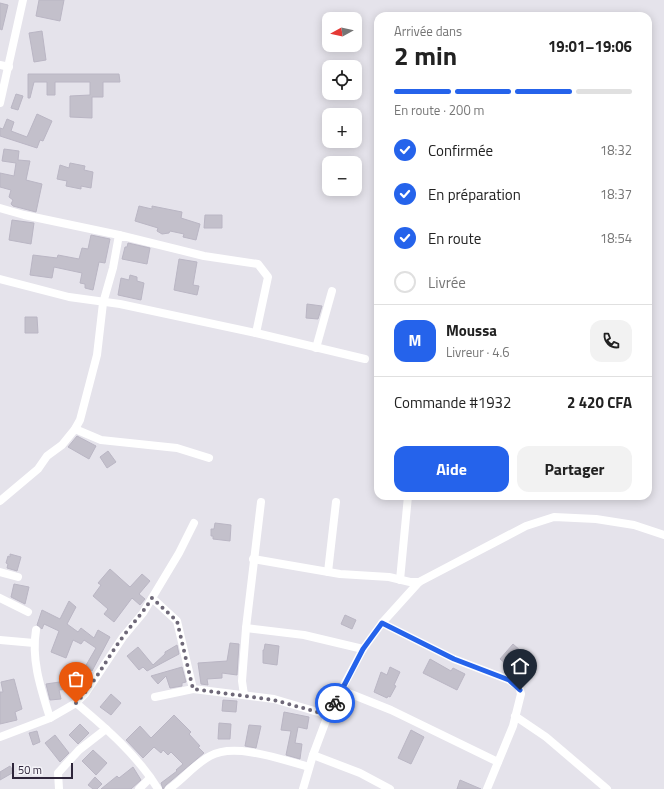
<!DOCTYPE html>
<html lang="fr">
<meta charset="utf-8">
<style>
body{margin:0;font-family:"Titillium Web",sans-serif;background:#f2f2f2;color:#222;height:100vh;display:flex;flex-direction:column;font-size:15px;white-space:nowrap}
*{box-sizing:border-box;margin:0}
p{font-size:13px;color:#767676}
.icon{flex:none;width:22px;height:22px;fill:none;stroke:currentColor;stroke-width:2;stroke-linecap:round;stroke-linejoin:round}
.map{position:relative;flex:1;overflow:hidden}
.panel{position:absolute;left:374px;top:12px;width:278px;height:488px;display:flex;flex-direction:column;background:#fff;border-radius:12px;box-shadow:0 2px 10px #0003}
.panel>*{flex:none}
.needle{width:26px;rotate:262deg}
.tools{position:absolute;left:322px;top:12px;display:grid;gap:8px}
.tools a{display:grid;place-items:center;width:40px;height:40px;border-radius:8px;background:#fff;box-shadow:0 2px 10px #0003;font-size:20px}
.scale{position:absolute;left:12px;bottom:10px;width:61px;box-sizing:border-box;padding-left:4px;border:2px solid #2e253a;border-top:0;font-size:11px;line-height:14px;white-space:nowrap;color:#2e253a;-webkit-text-stroke:3px #f4f3f8;paint-order:stroke}
.pin{position:absolute;display:grid;place-items:center;width:34px;height:34px;color:#fff;margin:-41px -17px;border-radius:50% 50% 50% 0;rotate:-45deg;box-shadow:0 0 4px #0007}
.pin .icon{rotate:45deg}
.courier{position:absolute;display:grid;place-items:center;width:40px;height:40px;margin:-20px;border:3px solid #2563eb;border-radius:50%;background:#fff;color:#222;box-shadow:0 1px 5px #0007}
.summary em{font-style:normal;font-weight:700}
.summary div{display:flex;flex-direction:column-reverse}
.summary{display:flex;align-items:center;justify-content:space-between;height:68px;padding:0 20px}
h1{font-size:26px;font-weight:700;line-height:30px}
.bar{display:grid;grid-template-columns:repeat(4,1fr);gap:6px 4px;align-content:center;height:48px;padding:0 20px}
.bar i{height:5px;border-radius:3px;background:#e0e0e0}
.bar .current{background:#2563eb}
.bar p{grid-column:span 4}
.line{display:flex;align-items:center;gap:10px;padding:0 20px;border-top:1px solid #e0e0e0}
.line div{flex:1}
.round{display:grid;place-items:center;flex:none;width:42px;height:42px;border-radius:12px;background:#f2f2f2}
ol{padding:0 20px;list-style:none}
li{display:flex;align-items:center;gap:12px;height:44px}
li p{margin-inline-start:auto}
li .icon{padding:4px;border-radius:50%;background:#2563eb;color:#fff;stroke-width:4}
li:last-child{color:#767676}
li i{width:22px;height:22px;border:2px solid #e0e0e0;border-radius:50%}
.cta{display:flex;gap:8px;margin-top:auto;padding:8px 20px}
.cta a{flex:1;height:46px;border-radius:12px;background:#2563eb;color:#fff;font-size:16px;font-weight:700;line-height:46px;text-align:center}
.cta a+a{background:#f2f2f2;color:#222}
.map>svg:first-child{display:block}
.building{fill:#c3c0cb;stroke:#bab6c4}
.lines{fill:none;stroke-linecap:round;stroke-linejoin:round}
.minor{stroke:#fff;stroke-width:8}
.done{stroke:#6e6878;stroke-width:4;stroke-dasharray:0 7.2}
.route{stroke:#2563eb;stroke-width:5}
</style>
<div class="map">
<svg width="664" height="789" viewBox="0 0 664 789">
<rect width="100%" height="100%" fill="#e5e3eb"/>
<!-- building -->
<g class="building">
<polygon points="39,0 64,0 60,21 36,16"/>
<polygon points="0,3 8,5 2,30 0,29"/>
<polygon points="42,31 46,60 34,62 29,33"/>
<polygon points="28,74 119,74 120,82 103,82 103,97 92,97 92,118 70,117 70,96 90,95 90,82 55,82 55,95 47,95 47,82 34,82 30,98 28,98"/>
<polygon points="16,94 23,96 18,110 11,108"/>
<polygon points="37,114 52,121 43,141 40,140 37,148 0,136 0,128 3,129 7,119 14,122 11,131 27,137"/>
<polygon points="4,149 19,151 18,160 30,161 26,180 42,184 36,212 13,206 11,204 13,200 9,197 11,190 0,187 0,173 14,176 16,163 2,161"/>
<polygon points="70,163 85,166 84,170 93,172 91,188 81,186 81,189 66,186 67,181 57,179 60,165 69,168"/>
<polygon points="139,206 152,209 152,206 182,212 181,218 200,224 196,240 183,237 184,234 170,231 169,233 162,234 157,231 158,228 135,221"/>
<polygon points="205,215 222,215 222,228 204,228"/>
<polygon points="12,220 34,223 31,244 9,240"/>
<polygon points="91,235 110,239 105,263 99,262 93,290 85,288 85,284 80,283 82,273 54,267 52,278 30,275 33,255 57,258 58,255 79,259 82,248 88,249"/>
<polygon points="128,243 150,248 147,264 122,259 125,247 127,247"/>
<polygon points="179,259 197,262 193,285 199,286 197,295 174,290"/>
<polygon points="130,275 137,277 137,281 144,283 141,300 118,295 121,278 129,280"/>
<polygon points="307,304 322,306 318,319 306,318"/>
<polygon points="25,317 37,317 38,333 25,333"/>
<polygon points="77,436 96,446 89,459 68,447"/>
<polygon points="108,451 116,462 107,468 100,457"/>
<polygon points="215,523 231,525 230,541 213,539 213,536 211,536 211,529 214,529"/>
<polygon points="10,554 21,557 17,571 7,568 8,564 6,563 8,556 10,557"/>
<polygon points="110,569 130,587 142,574 150,581 139,594 145,599 140,605 132,598 114,622 104,614 108,609 93,596 101,585 98,583"/>
<polygon points="14,584 29,587 25,604 11,597"/>
<polygon points="69,601 76,607 67,624 78,632 81,628 94,638 98,630 110,637 92,671 85,667 96,648 84,640 81,644 73,640 66,658 51,652 59,631 44,624 42,629 37,625 42,610 60,619"/>
<polygon points="345,615 356,620 352,629 341,624"/>
<polygon points="230,643 239,644 237,675 222,673 222,678 207,679 208,685 201,684 198,663 227,661"/>
<polygon points="265,644 279,646 277,665 263,663 263,650 264,650"/>
<polygon points="513,644 530,659 517,673 500,659"/>
<polygon points="177,645 179,654 147,671 143,667 139,670 127,656 138,647 153,665 165,654 165,652"/>
<polygon points="430,659 451,671 453,668 465,674 457,690 423,673"/>
<polygon points="182,667 186,682 182,683 182,686 170,688 166,676 158,684 151,676"/>
<polygon points="390,667 400,672 394,685 396,686 390,697 388,696 387,698 374,692 381,672 387,675"/>
<polygon points="14,679 22,709 15,712 17,720 0,724 0,692 3,692 1,682"/>
<polygon points="66,681 67,689 59,690 61,699 50,700 46,684"/>
<polygon points="111,694 121,703 111,715 100,707"/>
<polygon points="223,700 237,701 236,712 222,711"/>
<polygon points="284,712 309,717 307,729 298,727 295,743 302,744 300,759 286,755 291,731 281,730"/>
<polygon points="174,715 191,732 189,734 200,746 198,747 204,753 166,785 163,789 161,783 177,771 176,770 183,764 171,752 168,755 163,750 161,753 154,747 143,758 126,740 140,726 151,738"/>
<polygon points="219,723 231,724 230,739 218,739"/>
<polygon points="80,724 89,733 78,744 69,735"/>
<polygon points="249,725 261,726 256,748 245,746"/>
<polygon points="411,730 424,737 411,764 398,758"/>
<polygon points="37,731 40,742 33,745 29,733"/>
<polygon points="55,735 69,753 60,762 45,743"/>
<polygon points="93,750 107,763 96,775 82,761"/>
<polygon points="10,766 14,772 0,780 0,772"/>
<polygon points="133,767 141,780 131,789 101,789 117,776 119,778"/>
<polygon points="95,777 102,784 97,789 93,789 88,785"/>
<polygon points="460,780 481,789 457,789"/>
</g>
<g class="lines">
<!-- minor -->
<g class="minor">
<polyline points="0,65 9,67"/>
<polyline points="0,103 23,0"/>
<polyline points="0,208 24,215 119,235"/>
<polyline points="0,279 69,297 120,304 256,333 365,359"/>
<polyline points="316,348 332,291"/>
<polyline points="75,429 101,440 177,448 209,458"/>
<polyline points="0,501 38,469 47,456 62,445 75,429 80,420 97,355 103,303 113,268 119,235 204,256 258,264 268,277 256,333"/>
<polyline points="253,559 340,574 389,577 410,582 419,582"/>
<polyline points="0,572 18,577"/>
<polyline points="328,572 336,502"/>
<polyline points="400,580 408,496"/>
<polyline points="0,598 28,612"/>
<polyline points="152,598 177,621 193,689 274,699 328,715"/>
<polyline points="382,623 454,659 509,680 519,687 521,694 513,726 487,789"/>
<polyline points="246,628 304,635 363,649"/>
<path d="M36,630C31,660 41,689 50,718"/>
<polyline points="0,640 34,643"/>
<polyline points="341,690 391,710 498,762"/>
<polyline points="244,695 242,681 246,628 261,502"/>
<polyline points="155,697 193,689"/>
<path d="M76,703C106,728 138,756 158,789"/>
<polyline points="515,716 546,737 607,789"/>
<polyline points="0,737 50,718 76,703 85,694 123,637 143,613 179,553 194,523"/>
<polyline points="313,755 360,773 390,789"/>
<polyline points="59,789 58,773 79,750 106,729"/>
<polyline points="139,789 150,778"/>
<path d="M169,789C183,779 195,764 210,756C235,742 283,760 309,767"/>
<polyline points="303,789 313,755 328,715 363,649 382,623 419,582 526,526 554,517 596,519 634,525 664,535"/>
</g>
</g>
<g class="lines">
<!-- done -->
<path class="done" d="M76,703C94,684 106,660 122,638C132,624 143,613 152,598L177,621L193,689L274,700L328,715L335,703"/>
<!-- route -->
<polyline class="route" points="335,703 363,649 382,623 454,659 509,680 520,690"/>
</g>
</svg>
<div class="tools">
<a><svg class="needle" viewBox="-14 -14 28 28"><path d="M0-13l5 13h-10z" fill="#e53935"/><path d="M0 13l5-13h-10z" fill="#767676"/></svg></a>
<a><svg class="icon" aria-label="locate" viewBox="0 0 24 24"><circle cx="12" cy="12" r="6"/><path d="M12 2v4M12 18v4M2 12h4M18 12h4"/></svg></a>
<a>+</a>
<a>−</a>
</div>
<div class="scale">50 m</div>
<div class="pin" style="left:76px;top:703px;background:#ea580c"><svg class="icon" aria-label="bag" viewBox="0 0 24 24"><path d="M5 8h14l-1 12H6zM9 8a3 3 0 0 1 6 0"/></svg></div>
<div class="pin" style="left:520px;top:690px;background:#1f2937"><svg class="icon" aria-label="home" viewBox="0 0 24 24"><path d="M3 11l9-7 9 7M6 9v11h12V9"/></svg></div>
<div class="courier" style="left:335px;top:703px"><svg class="icon" aria-label="bike" viewBox="0 0 24 24"><circle cx="6" cy="16" r="4"/><circle cx="18" cy="16" r="4"/><path d="M6 16l4-8h5l3 8M10 8l3 8H6M13 5h3"/></svg></div>
<section class="panel">
<div class="summary"><div><h1>2 min</h1><p>Arrivée dans</p></div><em>19:01–19:06</em></div>
<div class="bar"><i class="current"></i><i class="current"></i><i class="current"></i><i></i><p>En route · 200 m</p></div>
<ol>
<li><svg class="icon" aria-label="check" viewBox="0 0 24 24"><path d="M5 12l5 5 9-10"/></svg>Confirmée<p>18:32</p></li>
<li><svg class="icon" aria-label="check" viewBox="0 0 24 24"><path d="M5 12l5 5 9-10"/></svg>En préparation<p>18:37</p></li>
<li><svg class="icon" aria-label="check" viewBox="0 0 24 24"><path d="M5 12l5 5 9-10"/></svg>En route<p>18:54</p></li>
<li><i></i>Livrée</li>
</ol>
<div class="line" style="height:72px"><b class="round" style="background:#2563eb;color:#fff">M</b><div><b>Moussa</b><p>Livreur · 4.6</p></div><a class="round"><svg class="icon" aria-label="phone" viewBox="0 0 24 24"><path d="M5 4h4l2 5-3 2q2 4 5 5l2-3 5 2v4C11 20 4 13 5 4z"/></svg></a></div>
<div class="line" style="height:52px"><div>Commande #1932</div><b>2 420 CFA</b></div>
<div class="cta"><a>Aide</a><a>Partager</a></div>
</section>
</div>
